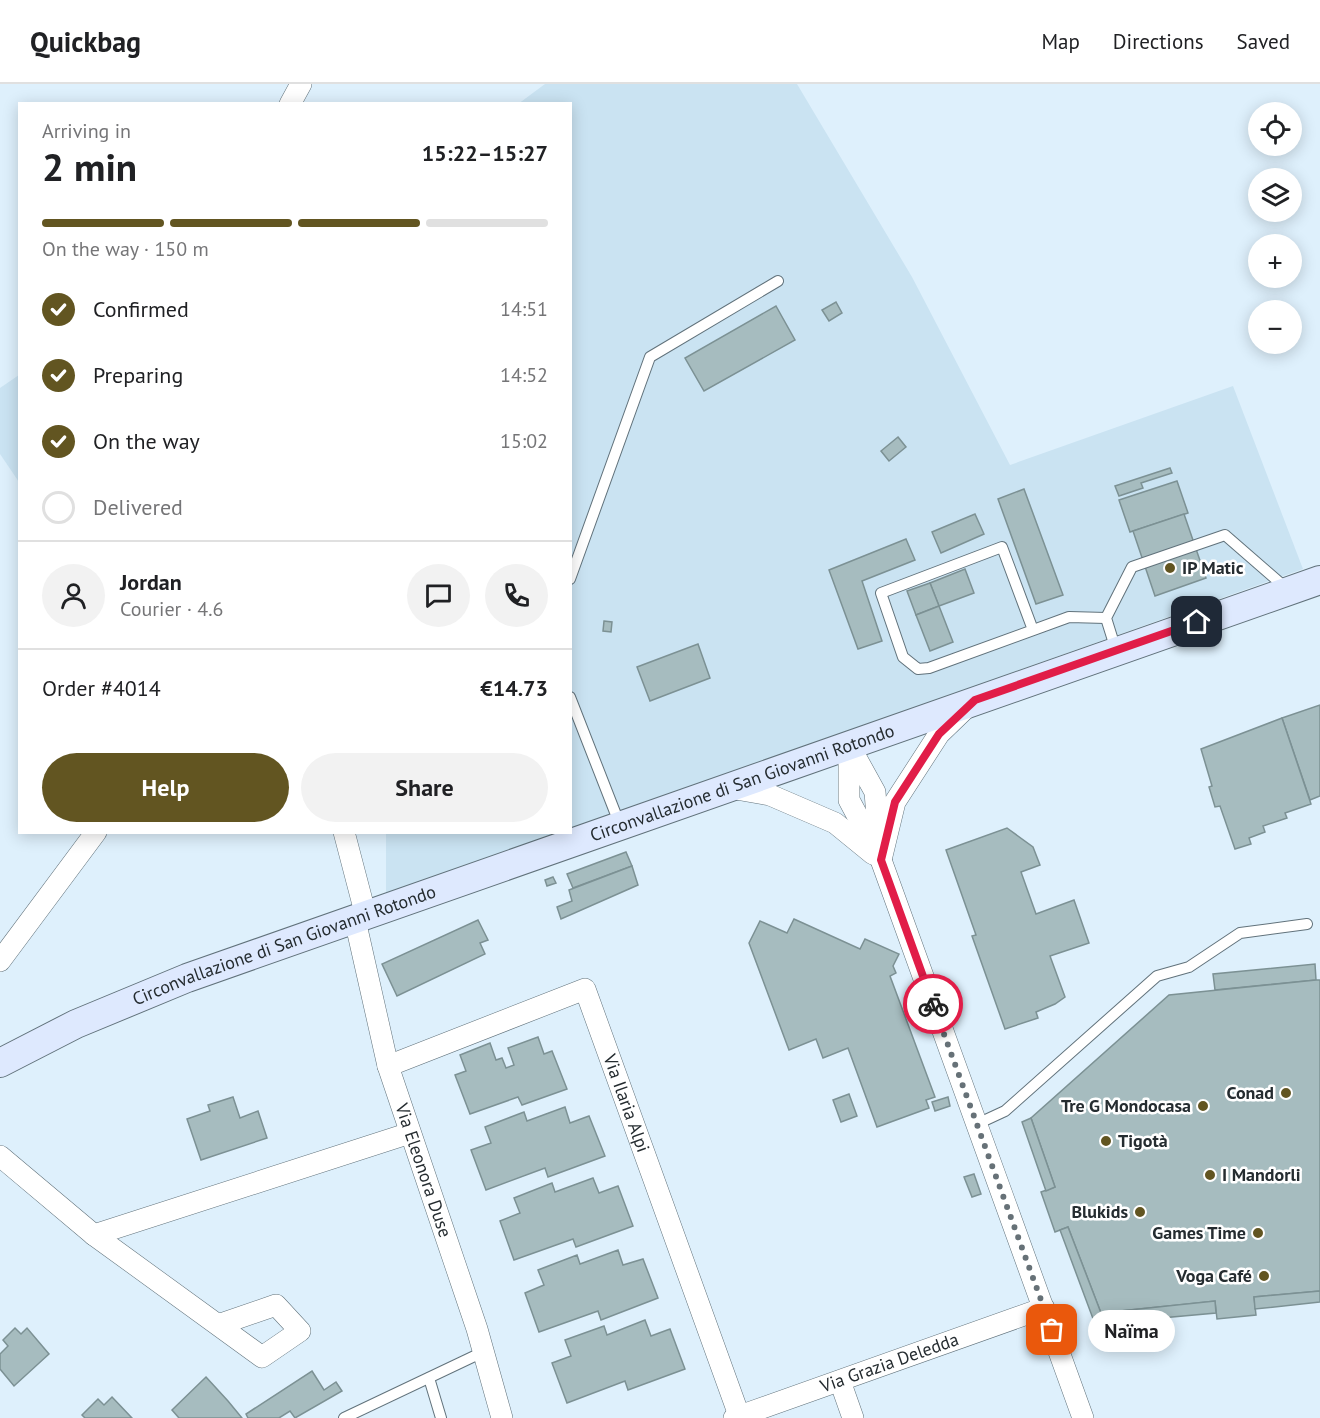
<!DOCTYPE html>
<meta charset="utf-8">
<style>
body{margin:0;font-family:"PT Sans",sans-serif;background:#f2f2f2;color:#202124;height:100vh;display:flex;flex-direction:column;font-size:22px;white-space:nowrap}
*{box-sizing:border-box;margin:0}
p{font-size:20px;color:#757577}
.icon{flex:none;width:33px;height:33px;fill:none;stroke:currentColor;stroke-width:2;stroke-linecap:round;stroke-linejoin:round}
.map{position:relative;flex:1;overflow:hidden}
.sheet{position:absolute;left:18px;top:18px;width:554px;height:732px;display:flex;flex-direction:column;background:#fff;border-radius:0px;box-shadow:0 3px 15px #0003}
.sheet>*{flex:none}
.buttons{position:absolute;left:1248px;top:18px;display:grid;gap:12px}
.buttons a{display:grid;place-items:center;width:54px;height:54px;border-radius:50%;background:#fff;box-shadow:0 3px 15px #0003;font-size:30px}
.pin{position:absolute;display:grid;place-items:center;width:51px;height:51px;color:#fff;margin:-26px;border-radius:12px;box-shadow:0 3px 9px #0006}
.courier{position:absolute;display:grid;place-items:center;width:60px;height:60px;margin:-30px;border:4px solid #e11d48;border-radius:50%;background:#fff;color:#222;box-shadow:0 2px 8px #0007}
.bubble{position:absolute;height:42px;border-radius:21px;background:#fff;box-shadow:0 3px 15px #0003;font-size:20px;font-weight:600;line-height:42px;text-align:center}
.head em{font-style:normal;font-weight:600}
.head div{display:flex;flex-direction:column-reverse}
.head{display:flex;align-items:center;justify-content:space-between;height:102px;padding:0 24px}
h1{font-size:39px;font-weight:600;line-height:45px}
.bar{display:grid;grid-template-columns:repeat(4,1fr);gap:9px 6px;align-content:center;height:72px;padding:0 24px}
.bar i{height:8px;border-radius:4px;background:#e0e0e0}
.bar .active{background:#625521}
.bar p{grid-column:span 4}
.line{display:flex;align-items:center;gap:15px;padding:0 24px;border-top:2px solid #e0e0e0}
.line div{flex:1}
.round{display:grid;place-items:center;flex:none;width:63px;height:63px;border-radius:32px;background:#f2f2f2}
ol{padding:0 24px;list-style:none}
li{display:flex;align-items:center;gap:18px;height:66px}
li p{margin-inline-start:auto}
li .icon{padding:6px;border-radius:50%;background:#625521;color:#fff;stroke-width:4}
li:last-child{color:#757577}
li i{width:33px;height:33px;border:3px solid #e0e0e0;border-radius:50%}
.cta{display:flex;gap:12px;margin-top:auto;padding:12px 24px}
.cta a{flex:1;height:69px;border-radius:36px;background:#625521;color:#fff;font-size:24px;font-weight:600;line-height:69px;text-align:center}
.cta a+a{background:#f2f2f2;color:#202124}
header{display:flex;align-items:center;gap:36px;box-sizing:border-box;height:84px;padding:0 30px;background:#fff;border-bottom:2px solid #e0e0e0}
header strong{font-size:28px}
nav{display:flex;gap:33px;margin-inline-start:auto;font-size:21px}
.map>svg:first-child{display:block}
.built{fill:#cae3f2}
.building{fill:#a6bcbf;stroke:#7c9194;stroke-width:1.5}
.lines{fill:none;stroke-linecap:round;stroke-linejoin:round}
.service-casing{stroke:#61727b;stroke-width:12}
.minor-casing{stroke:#61727b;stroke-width:22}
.secondary-casing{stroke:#61727b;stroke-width:30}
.service{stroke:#fff;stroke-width:10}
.minor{stroke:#fff;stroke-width:21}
.secondary{stroke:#dee9fe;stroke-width:28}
.done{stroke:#667177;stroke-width:6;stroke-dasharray:0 10.8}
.route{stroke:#e11d48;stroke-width:8}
.poi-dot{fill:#625521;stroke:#fff;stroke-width:2}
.labels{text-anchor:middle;stroke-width:5;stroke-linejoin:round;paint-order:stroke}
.poi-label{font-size:18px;font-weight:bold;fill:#252c30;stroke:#fff;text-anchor:end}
.street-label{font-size:18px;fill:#252c30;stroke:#fff}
</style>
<header>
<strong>Quickbag</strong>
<nav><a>Map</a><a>Directions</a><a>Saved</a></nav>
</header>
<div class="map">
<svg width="1320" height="1334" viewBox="0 0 1320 1334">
<rect width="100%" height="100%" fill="#def0fc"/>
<!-- built -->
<g class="built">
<polygon points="545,0 797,0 912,193 1010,381 1233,302 1303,485 570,746 570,20 518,20"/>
<polygon points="19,291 19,398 0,370 0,304"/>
<polygon points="386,748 563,749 386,812"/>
</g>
<!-- building -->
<g class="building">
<polygon points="836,218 842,229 829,237 822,226"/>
<polygon points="776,222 795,256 704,307 685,274"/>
<polygon points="898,353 906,363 889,377 881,367"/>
<polygon points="1170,384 1172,389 1141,399 1143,404 1119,412 1115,402"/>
<polygon points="1177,397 1188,429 1130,448 1119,416"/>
<polygon points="1024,405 1063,511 1036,520 998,415"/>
<polygon points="975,430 984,450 941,469 932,448"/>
<polygon points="1184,430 1206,494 1155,512 1133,447"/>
<polygon points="906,455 915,476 862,497 882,557 858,565 829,486"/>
<polygon points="965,485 974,509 939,522 930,499"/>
<polygon points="930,499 939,522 916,531 907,507"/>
<polygon points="939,522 953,558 930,567 916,531"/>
<polygon points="604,537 612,538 611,548 603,547"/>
<polygon points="698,560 710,594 650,617 637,583"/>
<polygon points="1320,621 1320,712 1310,716 1282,634"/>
<polygon points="1282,634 1311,720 1285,729 1287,734 1263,742 1265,748 1249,754 1251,760 1235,765 1220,722 1215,723 1209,703 1212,702 1201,665"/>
<polygon points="1007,744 1033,763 1040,781 1021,788 1036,830 1074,816 1089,859 1050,872 1065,913 1055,920 1036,928 1038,934 1005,945 972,852 976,851 946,766"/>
<polygon points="626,768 632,782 573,804 567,790"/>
<polygon points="632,782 638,801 561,835 557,823 572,817 569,806"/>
<polygon points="553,793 556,799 547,802 545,796"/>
<polygon points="794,835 860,865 865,855 899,870 893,882 896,889 890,892 935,1013 926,1016 929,1024 877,1043 848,964 823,974 816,955 789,966 749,859 760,837 787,849"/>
<polygon points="478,836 488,856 480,859 485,870 397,912 382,880"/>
<polygon points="1315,880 1316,896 1215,906 1213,890"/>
<polygon points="1316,896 1320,896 1320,1207 1254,1213 1256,1231 1217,1235 1215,1217 1101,1229 1068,1143 1055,1148 1041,1108 1055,1103 1031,1034 1169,911"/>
<polygon points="538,953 544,970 552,967 567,1005 522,1021 518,1013 470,1030 455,991 466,987 460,971 490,959 496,976 502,974 506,984 514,981 508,964"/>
<polygon points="849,1010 857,1032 841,1038 833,1016"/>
<polygon points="233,1013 240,1034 258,1027 267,1054 201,1076 187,1035 210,1027 208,1021"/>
<polygon points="948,1013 950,1022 935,1027 932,1018"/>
<polygon points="565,1023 570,1039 589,1032 605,1072 548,1093 545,1084 486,1106 471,1066 491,1059 485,1043 524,1028 527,1037"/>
<polygon points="1031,1034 1055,1103 1046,1107 1022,1038"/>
<polygon points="974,1090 981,1110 972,1113 964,1093"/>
<polygon points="593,1094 599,1109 618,1102 633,1142 576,1163 573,1155 514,1176 500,1137 520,1129 514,1114 552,1099 555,1108"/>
<polygon points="1068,1143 1101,1229 1215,1217 1216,1229 1095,1240 1060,1146"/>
<polygon points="618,1166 623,1181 643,1175 658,1214 601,1236 598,1227 539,1248 525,1209 544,1201 538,1186 577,1171 580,1180"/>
<polygon points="1320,1207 1320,1218 1255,1225 1254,1213"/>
<polygon points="645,1236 651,1252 670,1245 685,1285 628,1306 625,1297 567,1319 552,1279 571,1272 565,1256 604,1242 607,1251"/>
<polygon points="15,1244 21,1250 27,1244 49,1270 14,1302 0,1285 0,1270 8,1262 3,1256"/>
<polygon points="312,1287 324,1306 336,1298 342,1307 295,1334 290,1327 279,1334 248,1334 246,1330"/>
<polygon points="206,1293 228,1317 242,1334 179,1334 172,1326"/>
<polygon points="112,1313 132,1334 85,1334 82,1331 98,1315 104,1321"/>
</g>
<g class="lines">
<!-- service casing -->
<g class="service-casing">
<g id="service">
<polyline points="570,495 650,273 778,197"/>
<polyline points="1033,546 1002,463 881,509 903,573 918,585 929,584 1069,533 1106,534"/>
<polyline points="1116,566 1106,534 1132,483 1225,451 1286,504"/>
<polyline points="570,613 620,741"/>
<polyline points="977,1040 1005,1027 1157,892 1189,883 1240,849 1307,840"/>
<polyline points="429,1294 441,1334"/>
<polyline points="344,1334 483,1268"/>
</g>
</g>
<!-- minor casing -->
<g class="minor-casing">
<g id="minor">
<polyline points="290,20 301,0"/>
<polyline points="849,661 849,716 881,776 1083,1334"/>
<polyline points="849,661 875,708 879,758"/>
<polyline points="730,704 770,711 835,739 873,770"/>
<polyline points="344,748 366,832"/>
<polyline points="881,776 895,718 939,650 967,623"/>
<path id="s1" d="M355,836L388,982L477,1245L502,1334"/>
<polyline points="0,877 96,748"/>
<path id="s2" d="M388,982L585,905L740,1334"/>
<polyline points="0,1072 94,1151 262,1273 300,1247 276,1221 218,1241"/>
<polyline points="94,1151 410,1049"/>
<polyline points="840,1297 853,1334"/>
<path id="s3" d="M734,1334L1044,1224"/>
</g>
</g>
<!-- secondary casing -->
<g class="secondary-casing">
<g id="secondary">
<path id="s4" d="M0,979L76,940L187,894L1320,496"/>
</g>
</g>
<!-- service -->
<use href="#service" class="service"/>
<!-- minor -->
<use href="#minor" class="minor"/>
<!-- secondary -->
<use href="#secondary" class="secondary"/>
</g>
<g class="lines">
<!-- done -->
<polyline class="done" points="933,920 1052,1246"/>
<!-- route -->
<polyline class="route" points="933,920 881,776 895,718 939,650 975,616 1197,538"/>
</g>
<!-- markers -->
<g class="poi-dot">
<circle cx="1170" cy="484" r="6"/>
<circle cx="1286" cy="1009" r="6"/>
<circle cx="1203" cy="1022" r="6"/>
<circle cx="1106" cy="1057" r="6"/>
<circle cx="1210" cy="1091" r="6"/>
<circle cx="1140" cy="1128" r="6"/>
<circle cx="1258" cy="1149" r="6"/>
<circle cx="1264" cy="1192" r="6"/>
</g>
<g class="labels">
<!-- poi labels -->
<g class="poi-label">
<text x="1182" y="490" text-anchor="start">IP Matic</text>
<text x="1274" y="1015">Conad</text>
<text x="1191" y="1028">Tre G Mondocasa</text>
<text x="1118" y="1063" text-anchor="start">Tigotà</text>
<text x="1222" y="1097" text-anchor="start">I Mandorli</text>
<text x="1128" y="1134">Blukids</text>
<text x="1246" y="1155">Games Time</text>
<text x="1252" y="1198">Voga Café</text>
</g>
<!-- street labels -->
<g class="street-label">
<text dy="6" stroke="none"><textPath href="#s4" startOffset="794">Circonvallazione di San Giovanni Rotondo</textPath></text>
<text dy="6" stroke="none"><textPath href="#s4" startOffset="308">Circonvallazione di San Giovanni Rotondo</textPath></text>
<text dy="6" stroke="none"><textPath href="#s2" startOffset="333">Via Ilaria Alpi</textPath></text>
<text dy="6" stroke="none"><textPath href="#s1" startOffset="260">Via Eleonora Duse</textPath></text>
<text dy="6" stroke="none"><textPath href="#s3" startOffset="165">Via Grazia Deledda</textPath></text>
</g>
</g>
</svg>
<div class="buttons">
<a><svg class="icon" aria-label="locate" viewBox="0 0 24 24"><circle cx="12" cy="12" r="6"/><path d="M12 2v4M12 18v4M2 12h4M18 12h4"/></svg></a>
<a><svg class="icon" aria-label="layers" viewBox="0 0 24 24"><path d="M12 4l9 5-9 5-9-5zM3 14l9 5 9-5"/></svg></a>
<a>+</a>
<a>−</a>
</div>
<div class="pin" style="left:1052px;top:1246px;background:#ea580c"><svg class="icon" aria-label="bag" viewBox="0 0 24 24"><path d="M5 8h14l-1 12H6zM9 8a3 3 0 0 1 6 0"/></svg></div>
<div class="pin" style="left:1197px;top:538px;background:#1f2937"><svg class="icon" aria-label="home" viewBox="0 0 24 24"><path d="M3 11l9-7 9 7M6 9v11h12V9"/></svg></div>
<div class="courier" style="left:933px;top:920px"><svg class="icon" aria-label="bike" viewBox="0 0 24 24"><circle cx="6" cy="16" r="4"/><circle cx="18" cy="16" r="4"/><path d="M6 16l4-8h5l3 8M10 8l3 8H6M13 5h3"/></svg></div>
<div class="bubble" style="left:1088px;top:1226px;width:87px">Naïma</div>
<section class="sheet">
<div class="head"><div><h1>2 min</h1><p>Arriving in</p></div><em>15:22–15:27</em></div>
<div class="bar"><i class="active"></i><i class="active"></i><i class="active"></i><i></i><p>On the way · 150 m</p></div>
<ol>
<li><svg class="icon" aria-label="check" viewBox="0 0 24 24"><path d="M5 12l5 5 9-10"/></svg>Confirmed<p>14:51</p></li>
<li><svg class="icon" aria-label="check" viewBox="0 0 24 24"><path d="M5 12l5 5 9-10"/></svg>Preparing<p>14:52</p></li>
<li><svg class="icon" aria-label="check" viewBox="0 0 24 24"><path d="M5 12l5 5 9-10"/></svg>On the way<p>15:02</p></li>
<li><i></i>Delivered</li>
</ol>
<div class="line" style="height:108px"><a class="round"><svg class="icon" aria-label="person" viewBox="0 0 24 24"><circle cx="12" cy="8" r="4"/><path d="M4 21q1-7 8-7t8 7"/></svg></a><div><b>Jordan</b><p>Courier · 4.6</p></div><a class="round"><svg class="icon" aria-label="chat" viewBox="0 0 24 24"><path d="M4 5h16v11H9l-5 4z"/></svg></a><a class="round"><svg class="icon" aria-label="phone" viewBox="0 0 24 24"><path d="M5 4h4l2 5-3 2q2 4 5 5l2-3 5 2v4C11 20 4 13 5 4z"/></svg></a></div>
<div class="line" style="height:78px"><div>Order #4014</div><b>€14.73</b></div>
<div class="cta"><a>Help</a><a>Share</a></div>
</section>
</div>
